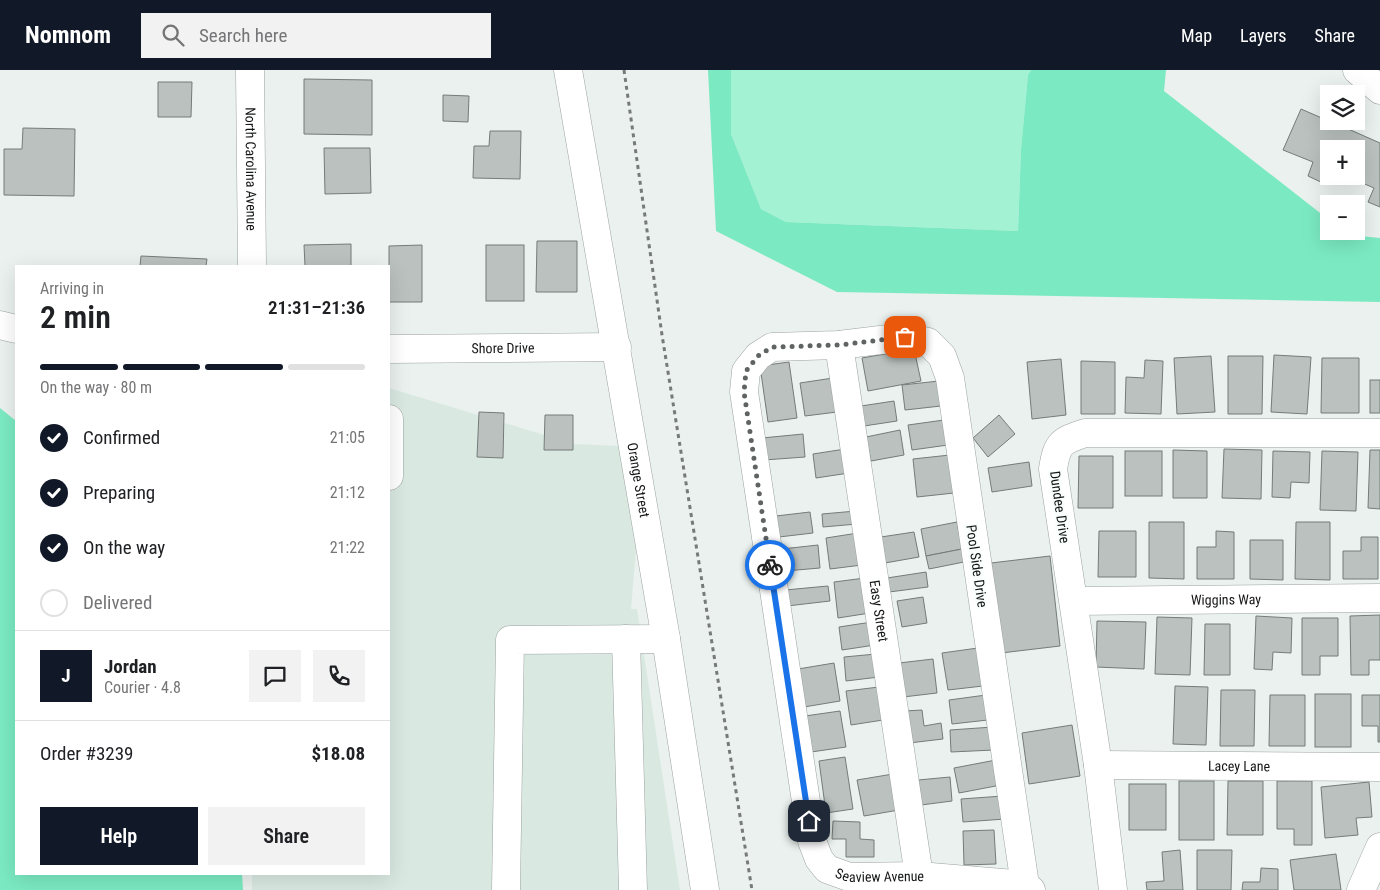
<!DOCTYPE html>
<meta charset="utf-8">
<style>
body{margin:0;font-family:"Roboto Condensed",sans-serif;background:#f2f2f2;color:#202124;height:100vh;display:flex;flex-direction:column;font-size:19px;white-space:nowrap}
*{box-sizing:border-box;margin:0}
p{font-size:16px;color:#757577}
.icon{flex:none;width:28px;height:28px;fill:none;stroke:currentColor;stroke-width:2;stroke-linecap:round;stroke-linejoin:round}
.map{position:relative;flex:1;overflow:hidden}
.details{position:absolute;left:15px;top:195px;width:375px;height:610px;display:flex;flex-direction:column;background:#fff;border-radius:0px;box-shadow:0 5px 20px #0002}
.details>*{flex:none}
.fabs{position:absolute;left:1320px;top:15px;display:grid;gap:10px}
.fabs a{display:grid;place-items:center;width:45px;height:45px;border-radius:0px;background:#fff;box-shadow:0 5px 20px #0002;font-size:25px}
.pin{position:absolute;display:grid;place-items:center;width:42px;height:42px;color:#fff;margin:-21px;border-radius:10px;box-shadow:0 2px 8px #0006}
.courier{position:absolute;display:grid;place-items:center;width:50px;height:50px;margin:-25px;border:4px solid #1a73e8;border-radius:50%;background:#fff;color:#222;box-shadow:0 1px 6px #0007}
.headline em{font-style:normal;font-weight:600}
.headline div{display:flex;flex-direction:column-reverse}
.headline{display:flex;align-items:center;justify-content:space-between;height:85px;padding:0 25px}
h1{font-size:32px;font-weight:600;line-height:38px}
.bar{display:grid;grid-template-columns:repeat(4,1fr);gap:8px 5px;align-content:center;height:60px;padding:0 25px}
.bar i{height:6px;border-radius:4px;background:#e0e0e0}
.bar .selected{background:#111827}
.bar p{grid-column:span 4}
.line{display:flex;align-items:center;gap:12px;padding:0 25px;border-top:1px solid #e0e0e0}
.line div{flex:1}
.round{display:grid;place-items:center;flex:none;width:52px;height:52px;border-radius:0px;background:#f2f2f2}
ol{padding:0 25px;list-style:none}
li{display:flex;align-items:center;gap:15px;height:55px}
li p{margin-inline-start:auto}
li .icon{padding:5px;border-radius:50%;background:#111827;color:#fff;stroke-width:4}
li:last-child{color:#757577}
li i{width:28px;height:28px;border:2px solid #e0e0e0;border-radius:50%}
.cta{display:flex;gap:10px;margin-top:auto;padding:10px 25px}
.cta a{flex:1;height:58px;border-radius:0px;background:#111827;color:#fff;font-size:20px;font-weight:600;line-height:58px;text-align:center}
.cta a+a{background:#f2f2f2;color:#202124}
header{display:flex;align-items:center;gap:30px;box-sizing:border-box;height:70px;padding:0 25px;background:#111827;color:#fff}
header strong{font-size:24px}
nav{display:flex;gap:28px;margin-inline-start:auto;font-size:18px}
.search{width:350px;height:45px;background:#f2f2f2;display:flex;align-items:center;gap:12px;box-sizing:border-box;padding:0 18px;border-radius:0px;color:#757577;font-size:19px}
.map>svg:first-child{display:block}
.built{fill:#d9e9e2}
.green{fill:#a2f2d3}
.water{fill:#7beac2}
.building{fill:#bac1be;stroke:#757b79}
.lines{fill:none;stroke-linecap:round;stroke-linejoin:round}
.minor-casing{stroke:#9ca3a0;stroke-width:29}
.path{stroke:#767a79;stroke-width:3;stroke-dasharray:4 4;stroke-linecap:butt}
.minor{stroke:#fff;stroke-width:28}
.done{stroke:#5f6361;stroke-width:5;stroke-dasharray:0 9}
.route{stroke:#1a73e8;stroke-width:6}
.labels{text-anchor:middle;stroke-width:4;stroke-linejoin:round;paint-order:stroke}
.street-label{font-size:14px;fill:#141615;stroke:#f7fefb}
</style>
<header>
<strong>Nomnom</strong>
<div class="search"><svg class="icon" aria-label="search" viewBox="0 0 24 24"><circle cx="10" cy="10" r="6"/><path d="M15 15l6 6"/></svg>Search here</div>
<nav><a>Map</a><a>Layers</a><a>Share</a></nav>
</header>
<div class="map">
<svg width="1380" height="820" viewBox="0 0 1380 820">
<rect width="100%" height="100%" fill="#eaf1ee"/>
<!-- built -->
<polygon class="built" points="389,318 574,374 622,376 637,467 631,539 637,539 680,820 252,820 252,804 389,804"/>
<!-- green -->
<polygon class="green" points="731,0 1031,0 1028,5 1021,79 1018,161 786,152 761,139 731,64"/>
<!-- water -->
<g class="water">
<polygon points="708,0 731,0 731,64 761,139 786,152 1018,161 1021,79 1028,5 1031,0 1166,0 1164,21 1329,150 1329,161 1344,161 1349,165 1380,168 1380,232 837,222 716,161"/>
<polygon points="0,338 16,351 16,804 242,804 243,820 0,820"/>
</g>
<!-- building -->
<g class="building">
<polygon points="304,9 372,10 372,65 304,64"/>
<polygon points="158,12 192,12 191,47 158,47"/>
<polygon points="443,25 469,26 468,52 443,51"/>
<polygon points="1301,39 1331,52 1349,51 1346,58 1380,73 1380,137 1368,132 1374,118 1346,106 1356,106 1356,79 1329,79 1329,99 1323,113 1308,106 1313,92 1283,80"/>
<polygon points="23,58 75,59 74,126 4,125 4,79 22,79"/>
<polygon points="490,61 521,61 520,109 473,108 474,76 489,76"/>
<polygon points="324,78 370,78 371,123 325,124"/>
<polygon points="537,171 577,171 577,222 536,222"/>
<polygon points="351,174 351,196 305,196 304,175"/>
<polygon points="422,175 422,232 389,232 389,176"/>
<rect x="486" y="175" width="38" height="56"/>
<polygon points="141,186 207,189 206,196 140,196"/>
<polygon points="914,279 921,311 868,321 862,288"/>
<polygon points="1274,285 1311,287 1307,344 1271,342"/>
<polygon points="1211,286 1215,342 1177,344 1174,288"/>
<polygon points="1228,286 1263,286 1262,344 1228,344"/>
<polygon points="1322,288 1359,288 1359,343 1321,343"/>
<polygon points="1061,289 1066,345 1032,349 1027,292"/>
<polygon points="1145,290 1163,291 1161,344 1125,343 1126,307 1144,308"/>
<polygon points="1081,291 1115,292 1115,344 1081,344"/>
<polygon points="789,292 797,348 768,352 760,296"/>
<polygon points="833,308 837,342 805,346 800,313"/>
<rect x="1370" y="310" width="10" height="33"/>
<polygon points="939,311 941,336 905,340 902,315"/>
<polygon points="894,331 897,351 864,356 861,336"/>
<polygon points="479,342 504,343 503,388 477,387"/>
<polygon points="545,345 573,345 573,380 544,380"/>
<polygon points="999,345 1015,364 988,387 973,368"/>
<polygon points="944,350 948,375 912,380 908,355"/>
<polygon points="900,360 904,385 871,391 866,367"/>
<polygon points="803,364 805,387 764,390 762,368"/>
<polygon points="845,379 849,403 816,408 813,384"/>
<polygon points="1224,379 1262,380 1261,429 1222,428"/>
<polygon points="1173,380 1207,381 1207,428 1173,428"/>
<polygon points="1370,380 1380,380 1380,439 1368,438"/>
<rect x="1125" y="381" width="37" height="45"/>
<polygon points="1273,381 1310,382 1309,413 1291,412 1290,428 1272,427"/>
<polygon points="1322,381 1358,382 1356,441 1320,440"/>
<polygon points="950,385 954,423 917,427 913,389"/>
<polygon points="1079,386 1113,386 1113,438 1078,438"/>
<polygon points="1029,392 1032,416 992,422 988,398"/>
<polygon points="856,441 857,454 823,457 822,444"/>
<polygon points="810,442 813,463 779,467 776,446"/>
<polygon points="957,452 962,479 926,486 921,459"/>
<polygon points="1149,452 1184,452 1184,509 1149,508"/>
<polygon points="1296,452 1330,452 1330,510 1295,509"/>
<polygon points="1099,461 1136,461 1136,507 1098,507"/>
<polygon points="1216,461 1234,462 1234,509 1197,509 1197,477 1216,477"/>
<polygon points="914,462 919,487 885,493 881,467"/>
<polygon points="858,463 862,495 830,499 826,468"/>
<polygon points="1361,467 1378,467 1378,509 1343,509 1343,481 1361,481"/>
<polygon points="1250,470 1283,470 1283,510 1250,509"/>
<polygon points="818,475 820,498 785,501 782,479"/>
<polygon points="962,479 964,492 929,499 926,486"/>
<polygon points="1050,486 1060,576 1001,583 991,493"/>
<polygon points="926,502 928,517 889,522 887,508"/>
<polygon points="865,508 870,543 838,548 834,512"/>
<polygon points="828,516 830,531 787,536 785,520"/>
<polygon points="923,527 927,553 902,557 897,531"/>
<polygon points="1380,545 1380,590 1369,590 1369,605 1351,605 1350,546"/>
<polygon points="1256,546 1292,548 1291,583 1273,582 1272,600 1254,599"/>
<polygon points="1157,547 1192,548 1190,605 1155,604"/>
<polygon points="1302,548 1338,548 1338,586 1320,586 1320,605 1302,605"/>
<polygon points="1097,551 1146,552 1144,599 1096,597"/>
<polygon points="872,552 875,575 842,580 839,557"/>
<polygon points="1205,554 1230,554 1230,605 1204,605"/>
<polygon points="978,578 983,616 948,620 942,583"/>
<polygon points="876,584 879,607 846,611 844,587"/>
<polygon points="933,589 937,623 903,627 899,593"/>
<polygon points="834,593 840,631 804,637 798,599"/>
<polygon points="1175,616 1208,617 1206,675 1173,674"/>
<polygon points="879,617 883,650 851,655 846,621"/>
<polygon points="1221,620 1255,620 1254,676 1220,676"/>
<rect x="1315" y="624" width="36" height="53"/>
<polygon points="986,625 988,650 952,654 949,630"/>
<polygon points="1270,625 1305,625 1305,676 1269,676"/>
<polygon points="1362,625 1380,625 1380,672 1378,672 1378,656 1362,656"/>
<polygon points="922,640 924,656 941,653 943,669 909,673 905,641"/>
<polygon points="840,641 846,677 811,682 805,646"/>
<polygon points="1072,655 1080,706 1029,714 1022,663"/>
<polygon points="993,657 994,680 951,682 950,660"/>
<polygon points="845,687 853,739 826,743 819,691"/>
<polygon points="996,690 1001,715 959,723 954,698"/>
<polygon points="893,704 899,740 864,746 857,710"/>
<polygon points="950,707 952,731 921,735 918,710"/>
<rect x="1179" y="711" width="35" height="59"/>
<polygon points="1228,711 1263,711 1263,765 1227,765"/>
<polygon points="1277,711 1312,711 1312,775 1294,775 1294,759 1277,759"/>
<polygon points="1369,712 1372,747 1356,748 1358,765 1325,768 1321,717"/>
<rect x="1129" y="714" width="37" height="46"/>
<polygon points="1003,726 1005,749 963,752 961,729"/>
<polygon points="833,751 860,752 860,769 874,770 874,787 846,787 846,769 832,769"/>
<polygon points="994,760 996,794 964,795 963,761"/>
<polygon points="1180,780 1183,820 1147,820 1146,812 1164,811 1162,782"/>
<polygon points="1197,780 1232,780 1231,820 1197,820"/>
<polygon points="1336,784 1341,820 1294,820 1290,790"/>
<polygon points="1261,798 1278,799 1278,820 1242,820 1243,812 1260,812"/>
</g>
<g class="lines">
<!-- minor casing -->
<g class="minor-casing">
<g id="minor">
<path id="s1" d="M250,0L252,196"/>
<path id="s2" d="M568,0L666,569L705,820"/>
<polyline points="1357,0 1380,20"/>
<polyline points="0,255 16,259"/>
<path id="s3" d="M839,275L919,806"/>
<path id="s4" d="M389,279L617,277"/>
<polyline points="389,349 389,406"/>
<path id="s5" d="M1074,531L1380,528"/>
<polyline points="626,569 633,820"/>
<path id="s6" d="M1098,695L1380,697"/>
<path id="s7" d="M1025,815L950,308L942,286L928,272L905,267L839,275L772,277L758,286L746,301L744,322L812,771L819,789L827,799L849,807L919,806L1025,815L1031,820"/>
<polyline points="506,820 510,570 666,569"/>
<path d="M1113,820L1098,695L1053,399C1057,373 1061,371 1085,363H1380"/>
<polyline points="1361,820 1380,777"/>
</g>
</g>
<!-- path -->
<polyline class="path" points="624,0 662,265 752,820"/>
<!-- minor -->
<use href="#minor" class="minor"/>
</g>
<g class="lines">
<!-- done -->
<polyline class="done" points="770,495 744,322 746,301 758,286 772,277 839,275 905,267"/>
<!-- route -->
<polyline class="route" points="770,495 809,751"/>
</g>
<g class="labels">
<!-- street labels -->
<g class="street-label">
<text dy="5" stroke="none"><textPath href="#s1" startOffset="99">North Carolina Avenue</textPath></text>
<text dy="5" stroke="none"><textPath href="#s4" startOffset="114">Shore Drive</textPath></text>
<text dy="5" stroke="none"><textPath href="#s2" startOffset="416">Orange Street</textPath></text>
<text transform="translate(1060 437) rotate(82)" y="5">Dundee Drive</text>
<text transform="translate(977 496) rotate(82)" y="5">Pool Side Drive</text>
<text dy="5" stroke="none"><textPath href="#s5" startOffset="152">Wiggins Way</textPath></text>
<text dy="5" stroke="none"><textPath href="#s3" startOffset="269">Easy Street</textPath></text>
<text dy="5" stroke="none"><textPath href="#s6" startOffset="141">Lacey Lane</textPath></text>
<text dy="5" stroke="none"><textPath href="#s7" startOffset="1310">Seaview Avenue</textPath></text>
</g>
</g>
</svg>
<div class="fabs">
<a><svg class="icon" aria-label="layers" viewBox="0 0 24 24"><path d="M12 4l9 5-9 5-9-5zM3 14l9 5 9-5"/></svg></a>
<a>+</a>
<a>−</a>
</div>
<div class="pin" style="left:905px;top:267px;background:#ea580c"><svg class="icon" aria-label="bag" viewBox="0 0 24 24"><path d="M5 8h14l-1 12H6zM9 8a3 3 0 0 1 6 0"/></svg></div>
<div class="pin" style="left:809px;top:751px;background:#1f2937"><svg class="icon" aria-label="home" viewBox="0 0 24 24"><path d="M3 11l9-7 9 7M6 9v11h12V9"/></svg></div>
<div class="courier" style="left:770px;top:495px"><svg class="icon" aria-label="bike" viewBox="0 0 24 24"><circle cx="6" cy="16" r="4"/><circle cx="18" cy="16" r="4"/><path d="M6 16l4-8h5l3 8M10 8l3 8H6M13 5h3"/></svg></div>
<section class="details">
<div class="headline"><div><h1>2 min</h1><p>Arriving in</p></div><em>21:31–21:36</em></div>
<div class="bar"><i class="selected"></i><i class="selected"></i><i class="selected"></i><i></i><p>On the way · 80 m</p></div>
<ol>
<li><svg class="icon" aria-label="check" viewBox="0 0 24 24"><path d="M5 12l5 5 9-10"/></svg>Confirmed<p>21:05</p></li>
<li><svg class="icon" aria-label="check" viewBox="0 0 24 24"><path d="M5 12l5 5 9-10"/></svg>Preparing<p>21:12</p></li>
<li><svg class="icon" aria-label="check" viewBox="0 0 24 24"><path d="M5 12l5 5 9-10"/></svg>On the way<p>21:22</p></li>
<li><i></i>Delivered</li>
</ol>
<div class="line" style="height:90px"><b class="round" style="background:#111827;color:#fff">J</b><div><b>Jordan</b><p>Courier · 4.8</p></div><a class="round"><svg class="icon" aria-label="chat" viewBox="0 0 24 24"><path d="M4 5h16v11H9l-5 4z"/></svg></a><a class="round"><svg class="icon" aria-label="phone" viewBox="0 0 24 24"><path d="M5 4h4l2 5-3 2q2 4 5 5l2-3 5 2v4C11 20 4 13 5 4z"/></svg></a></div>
<div class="line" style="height:65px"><div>Order #3239</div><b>$18.08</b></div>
<div class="cta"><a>Help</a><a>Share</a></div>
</section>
</div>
